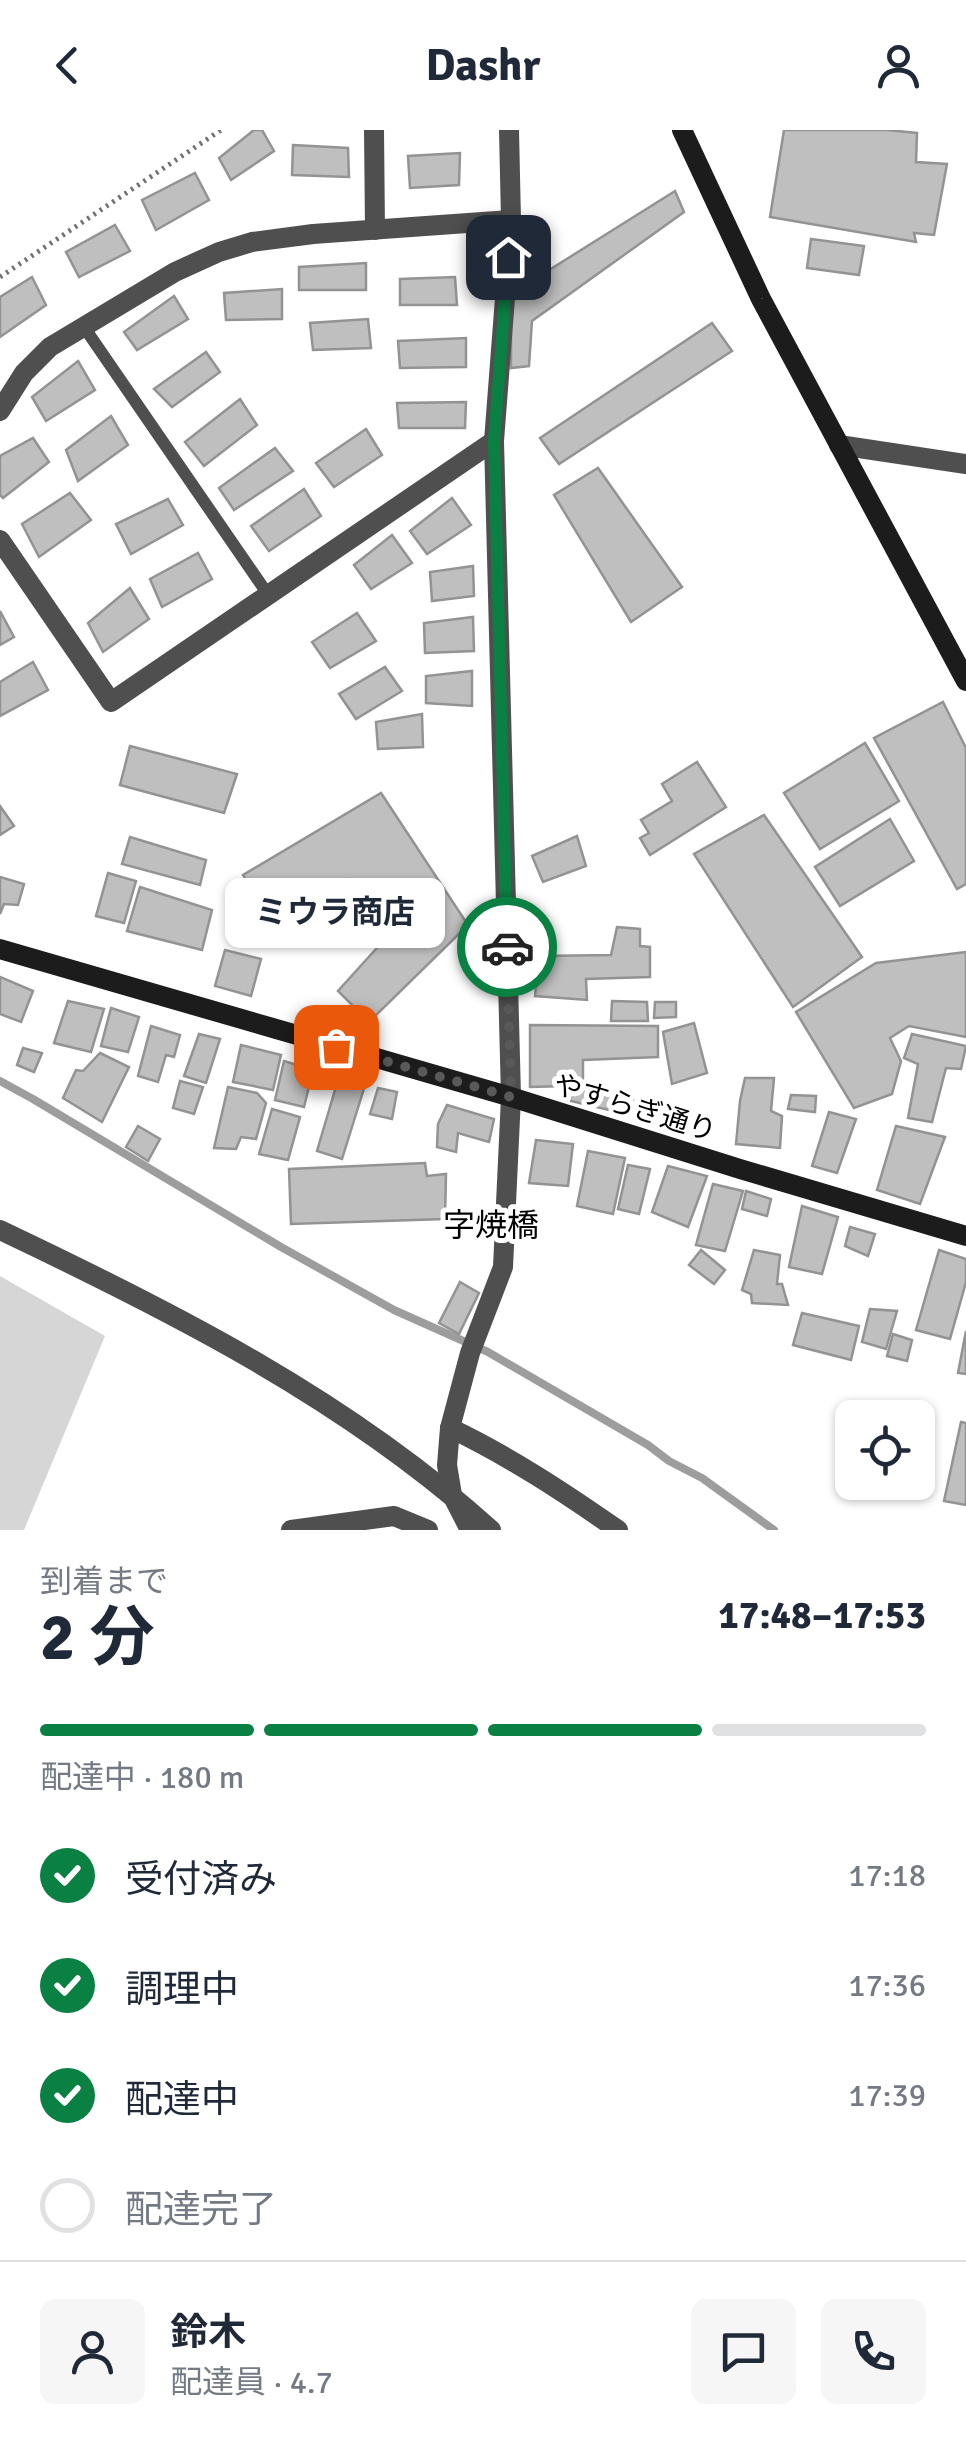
<!DOCTYPE html>
<html lang="ja">
<meta charset="utf-8">
<style>
body{margin:0;font-family:Signika,"Noto Sans JP",sans-serif;background:#f6f6f7;color:#1f2937;height:100vh;display:flex;flex-direction:column;font-size:38px;white-space:nowrap}
*{box-sizing:border-box;margin:0}
p{font-size:32px;color:#747a83}
.icon{flex:none;width:55px;height:55px;fill:none;stroke:currentColor;stroke-width:2;stroke-linecap:round;stroke-linejoin:round}
.map{position:relative;height:1400px;overflow:hidden}
.side{display:flex;flex-direction:column;background:#fff;flex:1}
.side>*{flex:none}
.fabs{position:absolute;left:835px;top:1270px;display:grid;gap:20px}
.fabs a{display:grid;place-items:center;width:100px;height:100px;border-radius:15px;background:#fff;box-shadow:0 2px 8px #0004;font-size:50px}
.pin{position:absolute;display:grid;place-items:center;width:85px;height:85px;color:#fff;margin:-42px;border-radius:20px;box-shadow:0 5px 15px #0006}
.courier{position:absolute;display:grid;place-items:center;width:100px;height:100px;margin:-50px;border:8px solid #0b8043;border-radius:50%;background:#fff;color:#222;box-shadow:0 2px 12px #0007}
.bubble{position:absolute;height:70px;border-radius:15px;background:#fff;box-shadow:0 2px 8px #0004;font-size:32px;font-weight:700;line-height:70px;text-align:center}
.summary em{font-style:normal;font-weight:700}
.summary div{display:flex;flex-direction:column-reverse}
.summary{display:flex;align-items:center;justify-content:space-between;height:170px;padding:0 40px}
h1{font-size:65px;font-weight:700;line-height:75px}
.bar{display:grid;grid-template-columns:repeat(4,1fr);gap:15px 10px;align-content:center;height:120px;padding:0 40px}
.bar i{height:12px;border-radius:8px;background:#e0e1e3}
.bar .selected{background:#0b8043}
.bar p{grid-column:span 4}
.line{display:flex;align-items:center;gap:25px;padding:0 40px;border-top:2px solid #e0e1e3}
.line div{flex:1}
.round{display:grid;place-items:center;flex:none;width:105px;height:105px;border-radius:15px;background:#f6f6f7}
ol{padding:0 40px;list-style:none}
li{display:flex;align-items:center;gap:30px;height:110px}
li p{margin-inline-start:auto}
li .icon{padding:10px;border-radius:50%;background:#0b8043;color:#fff;stroke-width:4}
li:last-child{color:#747a83}
li i{width:55px;height:55px;border:5px solid #e0e1e3;border-radius:50%}
header{display:flex;justify-content:space-between;align-items:center;height:130px;padding:0 40px;background:#fff;font-size:45px;font-weight:700}
.map>svg:first-child{display:block}
.green{fill:#d6d6d6}
.lines{fill:none;stroke-linecap:round;stroke-linejoin:round}
.stream{stroke:#9d9d9d;stroke-width:8}
.building{fill:#bfbfbf;stroke:#939393;stroke-width:2.5}
.path{stroke:#717171;stroke-width:5;stroke-dasharray:2.5 5;stroke-linecap:butt}
.lane{stroke:#4f4f4f;stroke-width:12}
.street{stroke:#4f4f4f;stroke-width:20}
.secondary{stroke:#1c1c1c;stroke-width:20}
.done{stroke:#595959;stroke-width:10;stroke-dasharray:0 18}
.route{stroke:#0b8043;stroke-width:12}
.labels{text-anchor:middle;stroke-width:10;stroke-linejoin:round;paint-order:stroke}
.street-label{font-size:28px;fill:#000;stroke:#fff}
.quarter-label{font-size:32px;fill:#000;stroke:#fff}
</style>
<header><svg class="icon" aria-label="back" viewBox="0 0 24 24"><path d="M15 5l-7 7 7 7"/></svg>Dashr<svg class="icon" aria-label="person" viewBox="0 0 24 24"><circle cx="12" cy="8" r="4"/><path d="M4 21q1-7 8-7t8 7"/></svg></header>
<div class="map">
<svg width="966" height="1400" viewBox="0 0 966 1400">
<rect width="100%" height="100%" fill="#fff"/>
<!-- green -->
<polygon class="green" points="0,1146 105,1206 24,1400 0,1400"/>
<g class="lines">
<!-- stream -->
<polyline class="stream" points="0,951 33,969 281,1117 394,1180 488,1222 648,1315 669,1331 702,1348 774,1400"/>
</g>
<!-- building -->
<g class="building">
<polygon points="254,0 262,0 274,21 231,50 219,28"/>
<polygon points="784,0 887,0 917,3 916,32 947,34 934,105 914,103 916,112 770,87"/>
<polygon points="293,15 348,18 349,47 292,45"/>
<polygon points="460,23 459,55 410,58 408,26"/>
<polygon points="195,43 209,70 156,100 142,70"/>
<polygon points="675,61 684,82 532,191 529,236 511,238 511,164"/>
<polygon points="115,95 130,121 79,147 66,122"/>
<polygon points="811,109 864,116 859,145 807,138"/>
<polygon points="366,133 366,160 299,160 299,137"/>
<polygon points="32,147 46,175 0,207 0,167"/>
<polygon points="455,147 457,175 400,175 400,149"/>
<polygon points="282,159 282,189 226,190 224,163"/>
<polygon points="174,166 188,189 137,220 124,202"/>
<polygon points="368,189 371,218 313,220 310,193"/>
<polygon points="712,193 732,221 559,334 540,308"/>
<polygon points="466,208 466,237 400,238 398,211"/>
<polygon points="206,222 220,242 172,277 154,259"/>
<polygon points="78,231 95,260 46,291 32,267"/>
<polygon points="240,269 257,295 204,336 185,312"/>
<polygon points="466,272 465,298 399,298 397,273"/>
<polygon points="111,286 128,315 78,351 66,320"/>
<polygon points="366,299 382,325 334,357 316,333"/>
<polygon points="33,308 49,332 3,368 0,365 0,326"/>
<polygon points="275,318 293,341 234,380 219,358"/>
<polygon points="598,338 682,457 631,492 554,365"/>
<polygon points="304,359 321,386 269,421 251,396"/>
<polygon points="70,363 91,390 39,427 22,394"/>
<polygon points="452,368 471,395 427,424 410,401"/>
<polygon points="168,369 183,395 131,424 116,394"/>
<polygon points="392,405 412,433 371,459 354,435"/>
<polygon points="198,423 212,449 162,477 150,449"/>
<polygon points="473,436 474,466 432,471 430,442"/>
<polygon points="130,458 149,489 103,522 88,493"/>
<polygon points="0,481 14,507 0,515"/>
<polygon points="357,483 376,511 330,538 312,512"/>
<polygon points="473,487 474,521 425,523 424,493"/>
<polygon points="33,532 48,560 0,586 0,552"/>
<polygon points="385,537 402,561 356,589 339,564"/>
<polygon points="472,541 472,576 426,573 426,546"/>
<polygon points="943,572 966,618 966,754 957,759 874,608"/>
<polygon points="422,584 423,617 378,619 376,592"/>
<polygon points="865,613 899,671 820,719 784,663"/>
<polygon points="130,616 237,644 224,683 120,655"/>
<polygon points="697,632 726,677 650,725 640,708 649,703 641,690 672,671 662,654"/>
<polygon points="381,663 468,795 369,892 338,861 385,809 344,749 305,764 306,774 273,794 243,745"/>
<polygon points="0,676 14,696 0,705"/>
<polygon points="764,685 862,827 793,877 694,724"/>
<polygon points="890,689 914,731 840,776 815,737"/>
<polygon points="577,706 586,736 543,752 532,726"/>
<polygon points="130,707 206,730 200,755 122,734"/>
<polygon points="108,743 136,751 124,793 96,786"/>
<polygon points="0,747 24,754 18,775 4,774 0,784"/>
<polygon points="140,757 212,780 202,820 127,801"/>
<polygon points="617,797 640,799 640,816 650,817 650,847 586,849 587,870 535,866 539,826 611,825"/>
<polygon points="225,820 261,829 251,866 215,856"/>
<polygon points="966,822 966,907 909,896 890,908 901,931 892,964 854,978 796,882 876,833"/>
<polygon points="0,847 33,861 21,892 0,884"/>
<polygon points="68,871 104,879 91,922 54,913"/>
<polygon points="612,871 647,872 648,891 611,891"/>
<polygon points="655,872 676,872 676,887 654,888"/>
<polygon points="111,878 139,887 128,922 101,916"/>
<polygon points="694,893 707,943 672,954 663,902"/>
<polygon points="530,895 658,896 658,927 583,930 583,950 633,969 626,984 571,971 567,956 530,957"/>
<polygon points="151,896 180,905 174,927 166,925 158,952 138,946"/>
<polygon points="199,904 220,909 206,953 184,946"/>
<polygon points="912,904 966,916 961,939 946,938 932,992 908,988 918,934 904,928"/>
<polygon points="241,915 281,925 273,960 233,952"/>
<polygon points="23,918 42,923 34,942 17,935"/>
<polygon points="100,923 129,937 102,992 63,968 76,940 83,941"/>
<polygon points="284,931 313,940 304,977 275,970"/>
<polygon points="340,943 366,952 342,1029 317,1021"/>
<polygon points="745,948 774,948 771,981 782,986 780,1018 736,1014 740,971"/>
<polygon points="180,951 203,957 194,984 173,978"/>
<polygon points="228,957 257,963 266,973 256,1009 241,1007 236,1019 214,1018"/>
<polygon points="378,958 397,962 392,989 370,984"/>
<polygon points="791,965 816,966 815,982 788,979"/>
<polygon points="447,975 494,989 489,1012 458,1003 456,1022 437,1017 438,994"/>
<polygon points="272,979 300,987 288,1030 259,1024"/>
<polygon points="829,982 856,989 837,1043 812,1036"/>
<polygon points="138,996 160,1009 148,1031 126,1017"/>
<polygon points="896,996 945,1007 920,1074 877,1060"/>
<polygon points="536,1010 573,1014 568,1056 529,1053"/>
<polygon points="588,1021 625,1028 613,1084 577,1076"/>
<polygon points="425,1033 427,1046 446,1044 445,1089 291,1094 289,1039"/>
<polygon points="628,1035 650,1039 639,1084 618,1079"/>
<polygon points="668,1036 707,1046 688,1097 652,1082"/>
<polygon points="713,1054 743,1061 725,1121 696,1115"/>
<polygon points="746,1061 771,1069 767,1086 742,1079"/>
<polygon points="802,1076 838,1087 822,1144 789,1137"/>
<polygon points="850,1097 875,1104 868,1126 845,1116"/>
<polygon points="701,1120 725,1140 714,1154 689,1135"/>
<polygon points="754,1120 780,1125 777,1154 782,1154 788,1175 752,1173 751,1164 742,1160"/>
<polygon points="939,1120 966,1129 966,1152 950,1209 916,1200"/>
<polygon points="460,1152 479,1163 459,1204 439,1193"/>
<polygon points="870,1179 897,1181 886,1219 862,1212"/>
<polygon points="802,1183 859,1196 851,1230 793,1215"/>
<polygon points="966,1201 966,1244 958,1243"/>
<polygon points="893,1204 912,1210 907,1231 887,1226"/>
<polygon points="961,1292 966,1293 966,1375 944,1371"/>
</g>
<g class="lines">
<!-- path -->
<polyline class="path" points="0,147 221,0"/>
<!-- lane -->
<polyline class="lane" points="84,197 269,466"/>
<!-- street -->
<g class="street">
<polyline points="374,0 375,100"/>
<polyline points="0,281 24,243 50,217 175,142 219,122 252,112 313,104 511,90"/>
<polyline points="839,315 966,334"/>
<polyline points="0,410 111,572 494,311"/>
<path d="M0,1100C173,1182 349,1271 491,1400"/>
<path d="M450,1298C509,1326 565,1363 618,1400"/>
<polyline points="291,1400 394,1386 428,1400"/>
<polyline points="470,1400 452,1365 447,1335 450,1298 470,1223 503,1137 511,967 494,311 511,90 509,0"/>
</g>
<!-- secondary -->
<g class="secondary">
<polyline points="682,0 761,169 966,551"/>
<polyline points="0,819 511,967 740,1039 966,1106"/>
</g>
</g>
<g class="lines">
<!-- done -->
<polyline class="done" points="336,917 511,967 507,817"/>
<!-- route -->
<polyline class="route" points="507,817 494,311 508,127"/>
</g>
<g class="labels">
<!-- street labels -->
<g class="street-label">
<text transform="translate(635 977) rotate(17)" y="10">やすらぎ通り</text>
</g>
<!-- quarter labels -->
<g class="quarter-label">
<text x="491" y="1106">字焼橋</text>
</g>
</g>
</svg>
<div class="fabs">
<a><svg class="icon" aria-label="locate" viewBox="0 0 24 24"><circle cx="12" cy="12" r="6"/><path d="M12 2v4M12 18v4M2 12h4M18 12h4"/></svg></a>
</div>
<div class="pin" style="left:336px;top:917px;background:#ea580c"><svg class="icon" aria-label="bag" viewBox="0 0 24 24"><path d="M5 8h14l-1 12H6zM9 8a3 3 0 0 1 6 0"/></svg></div>
<div class="pin" style="left:508px;top:127px;background:#1f2937"><svg class="icon" aria-label="home" viewBox="0 0 24 24"><path d="M3 11l9-7 9 7M6 9v11h12V9"/></svg></div>
<div class="courier" style="left:507px;top:817px"><svg class="icon" aria-label="car" viewBox="0 0 24 24"><path d="M5 17H2v-5l4-1 3-4h7l3 4 3 1v5h-3M9 17h6M6 11h13"/><circle cx="7" cy="17" r="2"/><circle cx="17" cy="17" r="2"/></svg></div>
<div class="bubble" style="left:225px;top:748px;width:220px">ミウラ商店</div>
</div>
<section class="side">
<div class="summary"><div><h1>2 分</h1><p>到着まで</p></div><em>17:48–17:53</em></div>
<div class="bar"><i class="selected"></i><i class="selected"></i><i class="selected"></i><i></i><p>配達中 · 180 m</p></div>
<ol>
<li><svg class="icon" aria-label="check" viewBox="0 0 24 24"><path d="M5 12l5 5 9-10"/></svg>受付済み<p>17:18</p></li>
<li><svg class="icon" aria-label="check" viewBox="0 0 24 24"><path d="M5 12l5 5 9-10"/></svg>調理中<p>17:36</p></li>
<li><svg class="icon" aria-label="check" viewBox="0 0 24 24"><path d="M5 12l5 5 9-10"/></svg>配達中<p>17:39</p></li>
<li><i></i>配達完了</li>
</ol>
<div class="line" style="height:180px"><a class="round"><svg class="icon" aria-label="person" viewBox="0 0 24 24"><circle cx="12" cy="8" r="4"/><path d="M4 21q1-7 8-7t8 7"/></svg></a><div><b>鈴木</b><p>配達員 · 4.7</p></div><a class="round"><svg class="icon" aria-label="chat" viewBox="0 0 24 24"><path d="M4 5h16v11H9l-5 4z"/></svg></a><a class="round"><svg class="icon" aria-label="phone" viewBox="0 0 24 24"><path d="M5 4h4l2 5-3 2q2 4 5 5l2-3 5 2v4C11 20 4 13 5 4z"/></svg></a></div>
</section>
